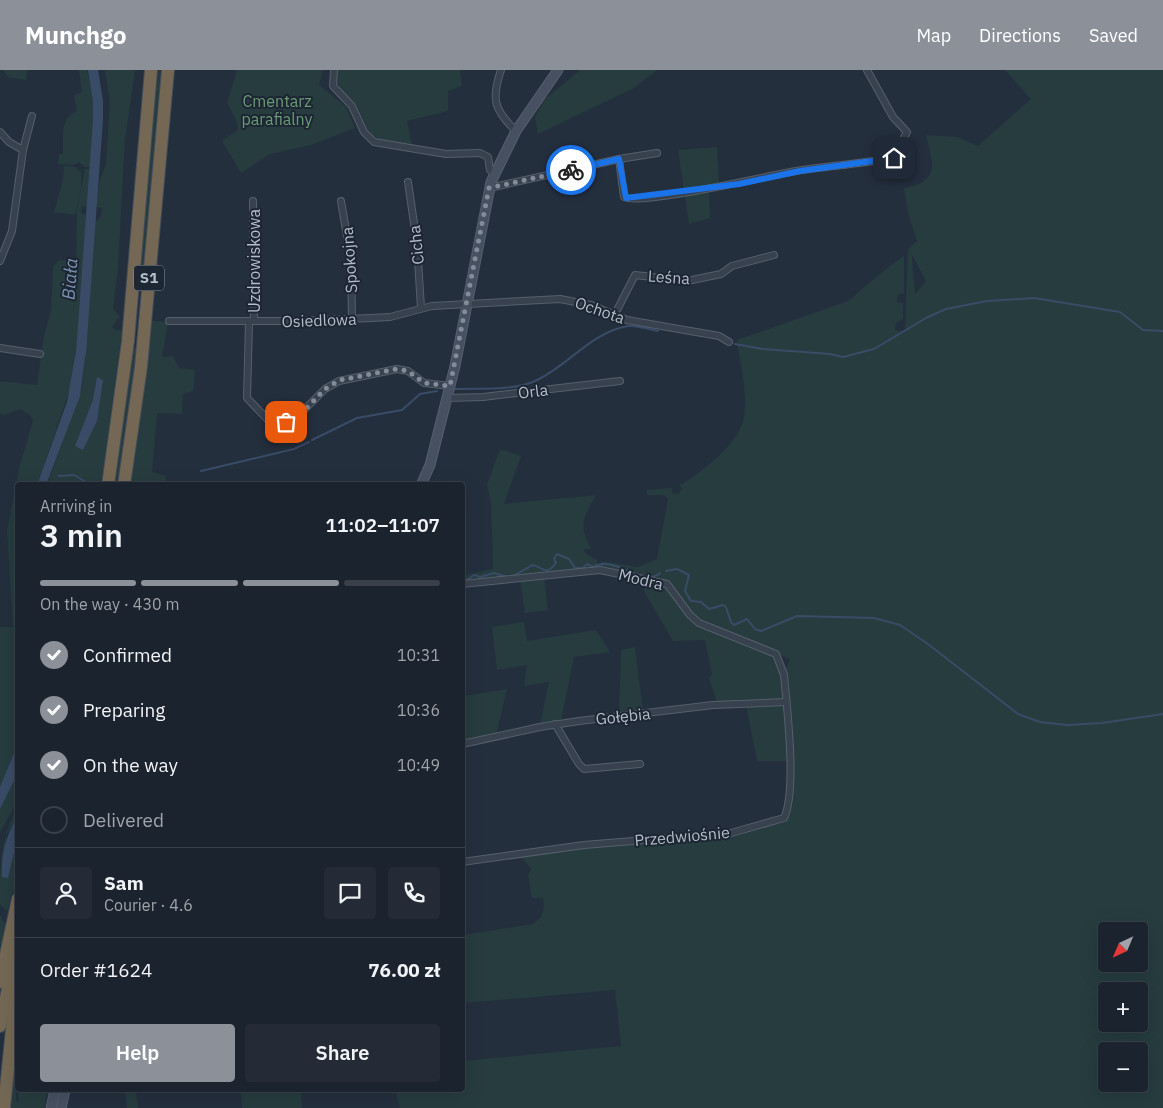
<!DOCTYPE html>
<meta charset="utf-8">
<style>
body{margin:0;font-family:"IBM Plex Sans",sans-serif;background:#242b36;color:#f1f3f6;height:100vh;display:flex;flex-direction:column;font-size:19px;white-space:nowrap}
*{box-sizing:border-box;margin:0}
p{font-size:16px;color:#a0a4aa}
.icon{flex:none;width:28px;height:28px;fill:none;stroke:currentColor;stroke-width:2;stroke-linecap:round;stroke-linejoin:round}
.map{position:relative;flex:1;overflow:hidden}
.side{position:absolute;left:15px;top:412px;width:450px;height:610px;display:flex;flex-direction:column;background:#1b232e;border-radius:5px;box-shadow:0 5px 20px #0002,0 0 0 1px #39404a}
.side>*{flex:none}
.needle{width:32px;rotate:224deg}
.tools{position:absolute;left:1098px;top:852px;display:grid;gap:10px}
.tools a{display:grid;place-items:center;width:50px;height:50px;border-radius:5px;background:#1b232e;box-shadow:0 5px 20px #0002,0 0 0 1px #39404a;font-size:25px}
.pin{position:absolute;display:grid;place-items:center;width:42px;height:42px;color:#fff;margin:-21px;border-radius:10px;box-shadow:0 2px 8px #0006}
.courier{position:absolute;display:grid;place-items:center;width:50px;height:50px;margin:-25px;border:4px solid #1a73e8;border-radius:50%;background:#fff;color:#222;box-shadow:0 1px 6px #0007}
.headline em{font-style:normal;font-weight:600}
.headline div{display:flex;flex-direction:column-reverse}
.headline{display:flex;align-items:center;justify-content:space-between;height:85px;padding:0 25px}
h1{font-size:32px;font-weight:600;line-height:38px}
.bar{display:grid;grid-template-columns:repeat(4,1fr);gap:8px 5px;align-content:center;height:60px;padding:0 25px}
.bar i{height:6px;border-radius:4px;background:#39404a}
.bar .current{background:#8c9099}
.bar p{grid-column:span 4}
.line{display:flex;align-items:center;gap:12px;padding:0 25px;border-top:1px solid #39404a}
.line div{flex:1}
.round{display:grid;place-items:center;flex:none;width:52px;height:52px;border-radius:5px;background:#242b36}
ol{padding:0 25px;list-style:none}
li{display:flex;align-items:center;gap:15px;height:55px}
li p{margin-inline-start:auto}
li .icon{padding:5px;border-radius:50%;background:#8c9099;color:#fff;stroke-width:4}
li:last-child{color:#a0a4aa}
li i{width:28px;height:28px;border:2px solid #39404a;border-radius:50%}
.action{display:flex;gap:10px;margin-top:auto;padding:10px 25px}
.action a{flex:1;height:58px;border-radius:5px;background:#8c9099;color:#fff;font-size:20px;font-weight:600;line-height:58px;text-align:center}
.action a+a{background:#242b36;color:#f1f3f6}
header{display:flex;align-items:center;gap:30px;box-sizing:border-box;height:70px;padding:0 25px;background:#8c9099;color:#fff}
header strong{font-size:24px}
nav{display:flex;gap:28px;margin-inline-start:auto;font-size:18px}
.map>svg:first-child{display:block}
.green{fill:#263c3f;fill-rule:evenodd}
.water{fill:#394c67}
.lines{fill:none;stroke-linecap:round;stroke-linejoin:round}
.stream{stroke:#394c67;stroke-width:2}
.river{stroke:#394c67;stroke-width:10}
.street-casing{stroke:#565f6c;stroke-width:8}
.secondary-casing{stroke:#565f6c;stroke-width:11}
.highway-casing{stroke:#434c59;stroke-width:14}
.street{stroke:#38414e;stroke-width:6}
.secondary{stroke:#465061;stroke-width:9}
.highway{stroke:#746855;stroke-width:12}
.done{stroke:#828b98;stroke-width:5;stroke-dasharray:0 9}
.route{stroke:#1a73e8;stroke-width:6}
.labels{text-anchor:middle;stroke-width:4;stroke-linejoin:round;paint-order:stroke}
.shield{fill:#1d2633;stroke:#878f9c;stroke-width:1}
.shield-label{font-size:15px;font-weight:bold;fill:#b4bcc9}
.park-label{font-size:16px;fill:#6b9a76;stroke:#1d2633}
.street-label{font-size:16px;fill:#b4bcc9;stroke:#1d2633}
.water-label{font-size:18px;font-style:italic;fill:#7c92b1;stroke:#1d2633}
</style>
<header>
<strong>Munchgo</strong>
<nav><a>Map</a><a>Directions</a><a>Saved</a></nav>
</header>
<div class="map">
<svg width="1163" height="1038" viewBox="0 0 1163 1038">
<rect width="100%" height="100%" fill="#242f3e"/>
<!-- green -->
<g class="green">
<polygon points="3,0 27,0 26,10 8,7"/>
<path d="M79,0H87L95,35L91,97H85L79,92L73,95L58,94L59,84H63C64,65 59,50 77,41L74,25L82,22Z"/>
<polygon points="105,0 135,0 125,69 118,198 113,239 120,247 112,256 115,260 122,260 101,415 47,415 82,318 95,152 101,146 102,138 96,137 99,113 106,93 110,32"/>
<polygon points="154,0 164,0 146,207 137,206"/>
<polygon points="237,0 323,0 319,15 346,37 355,58 311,75 270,84 241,103 222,71 238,60 237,52 227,33"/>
<path d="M337,0H460L462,16L448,21V41L407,51L412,75C403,74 390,74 381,70C365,63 365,48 357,36C348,22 335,22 337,0Z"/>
<polygon points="580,0 657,0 634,18 538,64 535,47 544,30"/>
<path d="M1005,0H1163V1038H400L395,1020H462L463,991L621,976L615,920L463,933V865L533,854C543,847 545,840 543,828H532L528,805L531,799L520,785L563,779L707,767L786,749L788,747L786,599L790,589L695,548L671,515L601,497V491L638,497L657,489L668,429L664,425H647V420L672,418V423L678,424L682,419L680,415C702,402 740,373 744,347C748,327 740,290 737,270L848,231L886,199L904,186V223L898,225L897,232L903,233V249L896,253L895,260L905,262L908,179L917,171L908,144L904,118C941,111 933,95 926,65L957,67L978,76L1031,29ZM912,185L926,211L915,224L912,190ZM1106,861H1139V894H1106ZM1106,921H1139V954H1106ZM1106,981H1139V1014H1106Z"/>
<polygon points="717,77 719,114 709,120 710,148 689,154 678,80"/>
<polygon points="64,96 75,97 81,102 81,118 75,145 54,142 63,110"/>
<polygon points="85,99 90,99 87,137 82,136 81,143 88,145 78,270 72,313 37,415 18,415 17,676 0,717 0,557 13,557 7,460 20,395 33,351 31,346 20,339 4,345 0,344 0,311 37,315 44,266 51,240 53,197 59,190 76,192 77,139"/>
<polygon points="152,251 168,252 162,287 173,286 179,298 195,300 193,321 183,324 182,344 157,343 152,402 166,406 166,415 131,415"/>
<polygon points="131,277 140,278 121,415 112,415"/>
<path d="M500,379L521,386L504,434L596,425C583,448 578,454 591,479H584L585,483L597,490V498L463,513V508L468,504L493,499L491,434L487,415Z"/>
<polygon points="544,507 548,540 525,543 520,510"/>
<polygon points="641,510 664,514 689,546 774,585 782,600 785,630 717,633 709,608 712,604 705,570 673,571 646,525"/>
<polygon points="524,552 527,571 596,560 610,582 574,587 561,651 540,655 549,612 524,616 527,595 497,600 492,557"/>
<polygon points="635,577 643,641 619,644 621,580"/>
<polygon points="507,619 496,665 463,673 465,626"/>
<polygon points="784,634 788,691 757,691 746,635"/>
<polygon points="17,705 17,732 0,762 0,739"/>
<path d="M17,737V746L6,766L8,808L17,770V809L7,841L0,834C0,796 0,770 17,737Z"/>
<polygon points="0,845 6,856 0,879"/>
<polygon points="17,968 16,1031 18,1032 19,1020 48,1020 44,1038 9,1038"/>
<polygon points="125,1020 136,1020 138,1038 127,1038"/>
<polygon points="241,1020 301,1020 302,1038 242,1038"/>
</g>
<!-- water -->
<g class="water">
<polygon points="78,270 87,271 80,326 46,415 37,415 67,332"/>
<polygon points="97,307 103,310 97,351 83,380 75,376 93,330"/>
<polygon points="17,676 17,705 0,739 0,717"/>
<path d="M17,746V770L8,808L2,807C1,783 6,767 17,746Z"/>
</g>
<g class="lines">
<!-- stream -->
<g class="stream">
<polyline points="735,274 763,279 830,284 843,287 874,279 926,248 946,239 987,231 1034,228 1120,242 1143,260 1163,261"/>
<path d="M455,319C478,318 514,321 535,311C567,297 591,262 628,256C637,255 649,259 658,261"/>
<polyline points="312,370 357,348 402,340 420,324 437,321"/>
<polyline points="201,401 294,379 309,372"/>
<polyline points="59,406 74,405 91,415"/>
<polyline points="666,501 677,499 689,505 685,521 691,531 701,532 709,539 723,535 726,537 731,552 734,555 747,549 755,559 761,561 797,546 874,548 900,555 928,574 1018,644 1040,652 1067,655 1102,653 1163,644"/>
<path d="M511,507C519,502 526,500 532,495C544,497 545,507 556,493L554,489L557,484L569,489L575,498H583L587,494L593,497C613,484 644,518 660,503"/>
<polyline points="464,512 474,505 480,507 494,503 507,507"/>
</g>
<!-- river -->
<polyline class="river" points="81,283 98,50 98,31 93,0"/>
<!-- street casing -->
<g class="street-casing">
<g id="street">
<polyline points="334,0 333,16 352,36 364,62 374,72 446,84 480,83 488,87 490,100 494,104"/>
<path d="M501,0C491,29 494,40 516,61"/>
<polyline points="0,62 9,72 23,80"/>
<polyline points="619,89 657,83"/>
<polyline points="408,112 417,174 421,238"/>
<path d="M489,118L619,89L624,127C642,136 774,104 802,100C832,96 863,93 893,88L907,62L893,47L867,0"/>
<polyline points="253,131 254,251"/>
<polyline points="341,131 351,190 352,249"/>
<polyline points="0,191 12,161 23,80 32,46"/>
<polyline points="614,246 635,205 687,211 721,204 732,196 774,185"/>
<polyline points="169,251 298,251 371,248 390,247 432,236 560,229 591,235 627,250 719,266 729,272"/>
<polyline points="249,252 247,328 269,351 292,352 325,319 339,311 397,299 408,301 424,313 450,316"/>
<polyline points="0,278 40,284"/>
<polyline points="447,328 483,327 620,311"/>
<path d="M462,514L600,500L667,514L690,545L699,553L776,584L784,605C787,637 797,721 784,748L731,763L584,775L462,792"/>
<polyline points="555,654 579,694 584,699 640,694"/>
<polyline points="462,674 540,657 579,651 713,635 786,632"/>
</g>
</g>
<!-- secondary casing -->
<g class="secondary-casing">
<g id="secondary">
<polyline points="421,415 430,395 455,296 491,112 516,61 558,0"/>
<polyline points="51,1038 55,1020"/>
<polyline points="61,1038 65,1020"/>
</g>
</g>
<!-- highway casing -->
<g class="highway-casing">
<g id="highway">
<polyline points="108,415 128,271 151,0"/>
<polyline points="124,415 141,297 168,0"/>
<polyline points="0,912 18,829"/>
<polyline points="12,949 18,922"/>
<polyline points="0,956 18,872"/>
<polyline points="4,1038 14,940"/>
</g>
</g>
<!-- street -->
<use href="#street" class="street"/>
<!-- secondary -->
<use href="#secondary" class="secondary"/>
<!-- highway -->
<use href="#highway" class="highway"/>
</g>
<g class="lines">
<!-- done -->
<polyline class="done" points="286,352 295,350 325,319 340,310 397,299 408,301 424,313 450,316 489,118 571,100"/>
<!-- route -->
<polyline class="route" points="571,100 619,89 626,128 739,114 800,101 894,88"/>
</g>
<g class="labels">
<!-- shield labels -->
<rect class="shield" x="134" y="195.5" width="30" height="25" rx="4"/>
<g class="shield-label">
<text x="149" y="213">S1</text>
</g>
<!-- park labels -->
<g class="park-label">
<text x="277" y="37">Cmentarz<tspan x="277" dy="18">parafialny</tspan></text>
</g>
<!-- street labels -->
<g class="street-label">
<text transform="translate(416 175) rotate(-96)" y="6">Cicha</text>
<text transform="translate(349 190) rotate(-94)" y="6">Spokojna</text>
<text transform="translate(254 191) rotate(-90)" y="6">Uzdrowiskowa</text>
<text transform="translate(669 207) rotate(4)" y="6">Leśna</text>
<text transform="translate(600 240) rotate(19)" y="6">Ochota</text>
<text transform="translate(319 250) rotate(-2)" y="6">Osiedlowa</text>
<text transform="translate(533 321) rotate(-7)" y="6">Orla</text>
<text transform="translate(641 509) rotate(14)" y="6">Modra</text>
<text transform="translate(623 646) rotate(-6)" y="6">Gołębia</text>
<text transform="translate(682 766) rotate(-5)" y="6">Przedwiośnie</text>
</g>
<!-- water labels -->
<g class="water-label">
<text transform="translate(70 209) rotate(-86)" y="6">Biała</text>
</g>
</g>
</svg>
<div class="tools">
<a><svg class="needle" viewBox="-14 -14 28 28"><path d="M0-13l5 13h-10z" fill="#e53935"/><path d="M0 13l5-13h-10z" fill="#a0a4aa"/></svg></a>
<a>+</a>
<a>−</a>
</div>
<div class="pin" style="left:286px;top:352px;background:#ea580c"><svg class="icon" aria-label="bag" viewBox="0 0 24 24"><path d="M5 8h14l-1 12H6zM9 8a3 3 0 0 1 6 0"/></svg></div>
<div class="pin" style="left:894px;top:88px;background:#1f2937"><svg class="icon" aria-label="home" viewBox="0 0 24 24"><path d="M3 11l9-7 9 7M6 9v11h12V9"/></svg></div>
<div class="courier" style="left:571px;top:100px"><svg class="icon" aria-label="bike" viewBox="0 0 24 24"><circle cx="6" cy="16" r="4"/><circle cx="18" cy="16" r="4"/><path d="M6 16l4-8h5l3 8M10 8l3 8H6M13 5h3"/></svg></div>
<section class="side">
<div class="headline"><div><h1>3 min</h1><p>Arriving in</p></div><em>11:02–11:07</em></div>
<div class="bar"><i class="current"></i><i class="current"></i><i class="current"></i><i></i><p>On the way · 430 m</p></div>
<ol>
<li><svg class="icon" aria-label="check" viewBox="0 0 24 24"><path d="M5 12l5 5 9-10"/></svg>Confirmed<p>10:31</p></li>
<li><svg class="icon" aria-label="check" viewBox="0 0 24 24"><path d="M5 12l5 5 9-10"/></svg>Preparing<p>10:36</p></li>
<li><svg class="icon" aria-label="check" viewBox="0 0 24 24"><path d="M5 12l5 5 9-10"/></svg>On the way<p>10:49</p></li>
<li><i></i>Delivered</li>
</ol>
<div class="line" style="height:90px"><a class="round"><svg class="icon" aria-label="person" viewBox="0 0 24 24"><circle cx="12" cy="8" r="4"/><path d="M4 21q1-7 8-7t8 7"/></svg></a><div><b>Sam</b><p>Courier · 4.6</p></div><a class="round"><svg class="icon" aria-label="chat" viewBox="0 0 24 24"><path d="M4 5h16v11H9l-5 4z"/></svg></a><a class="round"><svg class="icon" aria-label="phone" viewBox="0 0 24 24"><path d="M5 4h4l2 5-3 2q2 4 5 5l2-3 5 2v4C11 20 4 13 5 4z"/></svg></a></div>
<div class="line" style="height:65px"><div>Order #1624</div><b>76.00 zł</b></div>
<div class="action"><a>Help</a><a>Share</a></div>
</section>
</div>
